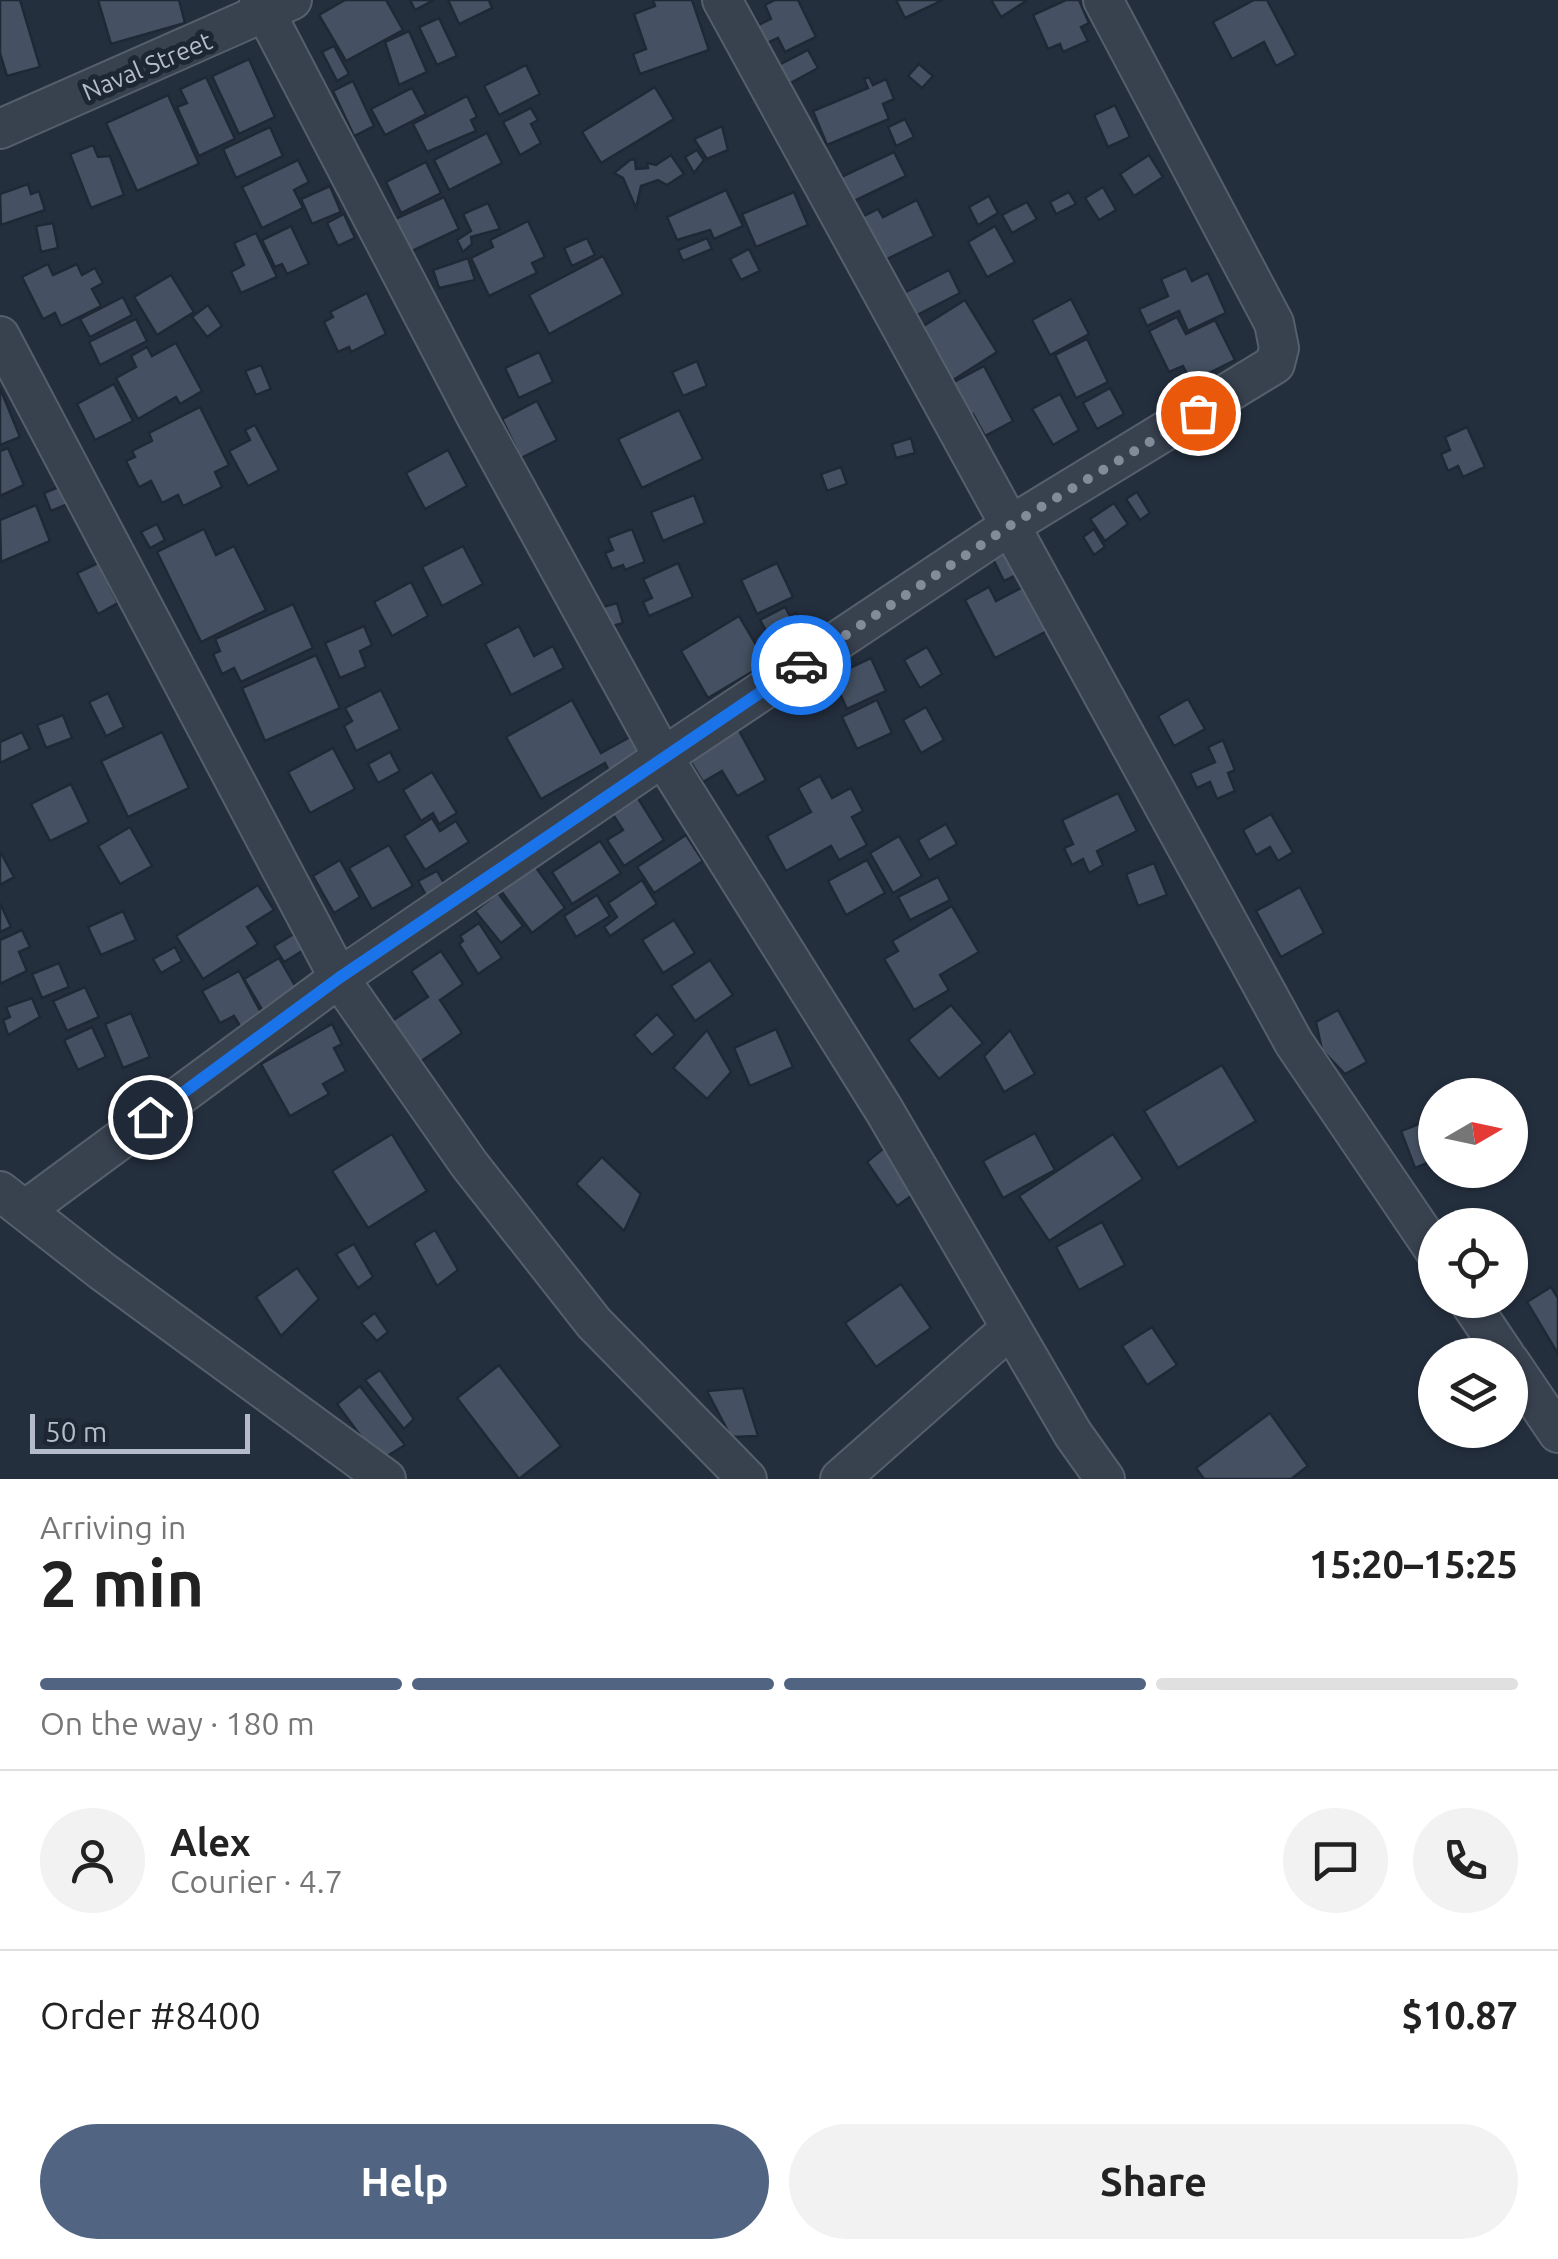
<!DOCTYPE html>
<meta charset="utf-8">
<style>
body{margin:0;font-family:Ubuntu,sans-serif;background:#f2f2f2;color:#222;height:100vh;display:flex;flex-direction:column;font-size:38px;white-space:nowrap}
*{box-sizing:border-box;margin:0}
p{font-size:32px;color:#767676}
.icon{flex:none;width:55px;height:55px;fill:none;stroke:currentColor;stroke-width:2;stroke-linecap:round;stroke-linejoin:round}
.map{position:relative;height:1479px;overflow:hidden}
.details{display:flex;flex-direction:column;background:#fff;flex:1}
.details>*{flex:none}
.needle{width:65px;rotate:81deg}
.fabs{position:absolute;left:1418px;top:1078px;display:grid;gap:20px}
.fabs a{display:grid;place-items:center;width:110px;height:110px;border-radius:50%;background:#fff;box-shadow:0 2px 8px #0004;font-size:50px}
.scale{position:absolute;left:30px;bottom:25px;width:220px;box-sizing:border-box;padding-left:10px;border:5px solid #b4bcc9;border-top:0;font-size:28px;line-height:35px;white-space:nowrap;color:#b4bcc9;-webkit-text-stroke:8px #1d2633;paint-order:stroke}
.pin{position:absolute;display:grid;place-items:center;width:85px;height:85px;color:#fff;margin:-42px;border:5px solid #fff;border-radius:50%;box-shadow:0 2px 10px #0007}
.courier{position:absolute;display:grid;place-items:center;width:100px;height:100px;margin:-50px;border:8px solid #1a73e8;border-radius:50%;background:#fff;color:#222;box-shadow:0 2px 12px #0007}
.overview em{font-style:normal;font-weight:700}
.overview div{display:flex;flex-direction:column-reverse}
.overview{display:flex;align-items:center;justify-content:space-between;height:170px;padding:0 40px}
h1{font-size:65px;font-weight:700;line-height:75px}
.bar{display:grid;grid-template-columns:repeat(4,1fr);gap:15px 10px;align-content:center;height:120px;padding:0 40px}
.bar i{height:12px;border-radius:8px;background:#e0e0e0}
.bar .current{background:#516482}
.bar p{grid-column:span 4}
.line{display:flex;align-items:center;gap:25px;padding:0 40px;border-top:2px solid #e0e0e0}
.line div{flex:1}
.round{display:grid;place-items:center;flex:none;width:105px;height:105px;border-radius:52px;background:#f2f2f2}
.cta{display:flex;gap:20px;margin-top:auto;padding:20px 40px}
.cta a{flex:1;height:115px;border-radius:60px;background:#516482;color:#fff;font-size:40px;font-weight:700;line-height:115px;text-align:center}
.cta a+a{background:#f2f2f2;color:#222}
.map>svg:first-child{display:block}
.building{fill:#455162;stroke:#1f2835;stroke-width:2.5}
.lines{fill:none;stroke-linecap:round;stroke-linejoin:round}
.minor-casing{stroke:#565f6c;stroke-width:42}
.minor{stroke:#38414e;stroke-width:38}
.done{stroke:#828b98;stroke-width:10;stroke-dasharray:0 18}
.route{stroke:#1a73e8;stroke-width:12}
.labels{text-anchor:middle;stroke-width:10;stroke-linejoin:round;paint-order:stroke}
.street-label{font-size:25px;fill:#b4bcc9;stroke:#1d2633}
</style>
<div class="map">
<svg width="1558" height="1479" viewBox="0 0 1558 1479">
<rect width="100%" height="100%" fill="#242f3e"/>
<!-- building -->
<g class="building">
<polygon points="0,0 20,0 40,67 7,76 0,53"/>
<polygon points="98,0 179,0 185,23 111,44"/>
<polygon points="345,0 386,0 403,30 346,61 319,15"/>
<polygon points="410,0 434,0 415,10"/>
<polygon points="448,0 489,0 492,8 459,24"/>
<polygon points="653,0 692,0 709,50 640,74 633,54 646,49 634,14 655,6"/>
<polygon points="775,0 798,0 816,37 785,52 778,38 763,45 754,27 771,19 765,5"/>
<polygon points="896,0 943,0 905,18"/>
<polygon points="991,0 1026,0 1026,1 1001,17"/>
<polygon points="1066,0 1079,0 1089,23 1081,27 1088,41 1063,52 1060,44 1048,49 1033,15"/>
<polygon points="1254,0 1267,0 1296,55 1276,66 1264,42 1232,59 1213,22"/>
<polygon points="439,18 457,56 437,65 419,27"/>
<polygon points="409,31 427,72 399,85 385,42"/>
<polygon points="334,46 349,74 337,81 322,52"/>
<polygon points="808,50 818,68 785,86 775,67"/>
<polygon points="249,59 275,117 239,134 212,76"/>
<polygon points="919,64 933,76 922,88 908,76"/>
<polygon points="526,65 540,94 499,115 484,86"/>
<polygon points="206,77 235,139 199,156 177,107 187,103 180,89"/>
<polygon points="869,77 873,85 886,79 894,99 883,104 889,119 827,145 813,111 868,88 864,79"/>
<polygon points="353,81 374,126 354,136 333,91"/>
<polygon points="655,87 674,119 601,163 582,132"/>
<polygon points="412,88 426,114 385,135 371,109"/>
<polygon points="168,95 199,164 137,191 106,123"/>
<polygon points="467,96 477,117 471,120 476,131 427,152 413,124"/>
<polygon points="1115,105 1130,137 1108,147 1094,115"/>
<polygon points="531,108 538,120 531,124 541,143 520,155 503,122"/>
<polygon points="905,119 914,137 896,146 888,127"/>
<polygon points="722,126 728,150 707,159 694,139"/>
<polygon points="270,127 283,156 236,178 223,149"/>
<polygon points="487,133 502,163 449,190 434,160"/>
<polygon points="93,145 98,157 110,156 124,195 91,208 70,154"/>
<polygon points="697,150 704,160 694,173 685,157"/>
<polygon points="894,152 906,176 850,203 839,178"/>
<polygon points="671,155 684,174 667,185 658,180 641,186 636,208 623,178 614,173 630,160 635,159 636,169 648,168 647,163 656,165"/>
<polygon points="1149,155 1163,177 1134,196 1120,174"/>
<polygon points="298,160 309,182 294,190 303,208 262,228 242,187"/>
<polygon points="426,162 441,193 401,213 386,182"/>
<polygon points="28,184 31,194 39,191 45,210 1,225 0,194"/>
<polygon points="330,186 341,212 312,224 301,199"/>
<polygon points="1103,187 1116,210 1099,220 1085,198"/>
<polygon points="726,190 743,226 714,239 710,230 677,240 667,217"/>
<polygon points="794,192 808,225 756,247 742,214"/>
<polygon points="1069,192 1076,204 1056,214 1050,202"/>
<polygon points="989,196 998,213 978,225 969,207"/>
<polygon points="444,197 459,229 410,252 395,219"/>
<polygon points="917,200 934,236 883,261 862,217 878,209 883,217"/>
<polygon points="1027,202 1037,219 1012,233 1002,215"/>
<polygon points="488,203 500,229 471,237 472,244 463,252 457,240 471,231 463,214"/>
<polygon points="344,214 355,238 338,246 327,223"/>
<polygon points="528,221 545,257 532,263 537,273 489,296 471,258 493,247 490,240"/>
<polygon points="53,223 58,248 41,252 36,226"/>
<polygon points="291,226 309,264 287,274 282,264 275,267 262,240"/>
<polygon points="995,226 1015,262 987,277 968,242"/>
<polygon points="256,233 277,277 241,293 231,272 244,265 234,243"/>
<polygon points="587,238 595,255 572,266 564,248"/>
<polygon points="707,238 712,249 683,261 678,250"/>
<polygon points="749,249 760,271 741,280 730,259"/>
<polygon points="603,256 623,294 549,334 529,295"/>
<polygon points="468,258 475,280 439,288 433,270"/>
<polygon points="48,264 53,275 77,264 82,275 95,268 103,283 92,289 101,306 61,326 55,313 43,319 22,277"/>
<polygon points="1186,268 1192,281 1208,273 1226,313 1188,331 1179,311 1147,326 1139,309 1168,296 1161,279"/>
<polygon points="949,270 960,293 913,317 902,294"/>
<polygon points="171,275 194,312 157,335 134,297"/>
<polygon points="367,293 386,334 351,352 349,347 338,352 324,322 333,317 330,312"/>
<polygon points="123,297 132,315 90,337 80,319"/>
<polygon points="1071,299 1089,334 1050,355 1032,320"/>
<polygon points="965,300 997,352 950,382 917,330"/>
<polygon points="208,305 222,326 207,337 192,317"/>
<polygon points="1177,317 1186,334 1215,320 1235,360 1191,382 1183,366 1169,372 1149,331"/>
<polygon points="136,319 147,341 100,365 89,342"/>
<polygon points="1087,339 1108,382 1076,398 1055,355"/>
<polygon points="176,343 202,391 180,404 176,397 138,419 116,378 136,367 131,356 147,347 152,356"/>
<polygon points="539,352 553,382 519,398 505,368"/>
<polygon points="697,361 707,386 683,396 672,372"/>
<polygon points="261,365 271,389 256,395 245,371"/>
<polygon points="984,366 1013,421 985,436 973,414 959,422 941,389"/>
<polygon points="114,384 133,421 95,440 77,404"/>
<polygon points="0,388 20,437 0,445"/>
<polygon points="1110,388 1124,414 1097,429 1083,403"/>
<polygon points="1060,394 1079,430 1053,445 1032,409"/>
<polygon points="537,401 557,440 521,458 502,419"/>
<polygon points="200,407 229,465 215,472 222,487 183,506 178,495 162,503 151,481 139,487 126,461 135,457 132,451 152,441 149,433"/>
<polygon points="679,410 703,459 642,488 618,439"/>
<polygon points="255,425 279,470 248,486 229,451 250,440 245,430"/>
<polygon points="1467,427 1485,467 1463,477 1458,466 1448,471 1441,454 1450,450 1445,437"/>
<polygon points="911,438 915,453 896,458 892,444"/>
<polygon points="8,448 24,485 0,496 0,451"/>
<polygon points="448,450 467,486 425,509 406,473"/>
<polygon points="841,467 847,484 827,491 821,474"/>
<polygon points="61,486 68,504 51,511 44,493"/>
<polygon points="1137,492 1150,513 1140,520 1126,499"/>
<polygon points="694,495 705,523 663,541 651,512"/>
<polygon points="1114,503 1128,524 1105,541 1090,519"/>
<polygon points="36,505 50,541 1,562 0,520"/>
<polygon points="157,524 165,540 150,548 141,532"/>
<polygon points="204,529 216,555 234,546 266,610 201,642 157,552"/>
<polygon points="632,529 645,562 625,570 623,565 612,569 605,553 613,550 608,538"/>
<polygon points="1094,529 1105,547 1094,555 1083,537"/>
<polygon points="463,546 483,584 442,606 422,567"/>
<polygon points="1011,548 1023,572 1004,581 992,557"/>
<polygon points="98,563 118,603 98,614 77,573"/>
<polygon points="678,563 693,597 649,616 643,602 652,598 643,579"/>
<polygon points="777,563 793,597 757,614 741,580"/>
<polygon points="411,582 428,616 392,636 374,602"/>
<polygon points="1025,586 1047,631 995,658 965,600 989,587 996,601"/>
<polygon points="617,603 623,623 609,627 603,607"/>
<polygon points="293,604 313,648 241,682 234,668 222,674 213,654 220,651 215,639"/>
<polygon points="785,607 790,616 796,613 808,633 797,639 802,648 782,660 760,620"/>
<polygon points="739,616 767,663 708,698 681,651"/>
<polygon points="364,626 372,645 360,651 366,667 340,678 325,643"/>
<polygon points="519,626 534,656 553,646 564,668 511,695 485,644"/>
<polygon points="927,647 942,674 920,688 904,660"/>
<polygon points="316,655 340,708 265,741 242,688"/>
<polygon points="871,658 886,691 847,709 832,676"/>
<polygon points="381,690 400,729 356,751 344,726 352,721 345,708"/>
<polygon points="108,693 124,727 106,736 89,702"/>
<polygon points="1188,699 1205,729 1174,746 1158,716"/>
<polygon points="572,700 601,753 630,737 643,761 612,777 605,763 541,799 506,737"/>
<polygon points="877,700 892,733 857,749 842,717"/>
<polygon points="926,707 944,740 921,753 903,720"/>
<polygon points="63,715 72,738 46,748 37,725"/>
<polygon points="737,727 766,780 737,796 722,771 703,782 687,756"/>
<polygon points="22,732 30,749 0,763 0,742"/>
<polygon points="162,732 189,788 128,817 101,761"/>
<polygon points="1223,740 1235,770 1228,773 1235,791 1217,799 1210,782 1197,788 1190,773 1215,762 1208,747"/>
<polygon points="333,748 355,789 310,813 288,772"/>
<polygon points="390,752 400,771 378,783 368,764"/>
<polygon points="432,772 457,813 439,824 433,813 421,821 403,790"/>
<polygon points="820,776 832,798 851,788 863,811 852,817 867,845 839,860 831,846 786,871 767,836 811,812 798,788"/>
<polygon points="71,784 89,822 50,841 31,804"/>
<polygon points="1118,793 1137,831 1097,851 1103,865 1089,873 1083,859 1072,865 1064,848 1073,844 1062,820"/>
<polygon points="636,795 664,840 624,866 607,840 623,830 610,810"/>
<polygon points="1271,814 1293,852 1278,861 1270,847 1256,855 1243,830"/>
<polygon points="432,818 440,831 456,821 469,842 425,870 404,836"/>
<polygon points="946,824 957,844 929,860 918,840"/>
<polygon points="130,827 152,866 120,884 98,846"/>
<polygon points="686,835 703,861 654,893 637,867"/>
<polygon points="899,836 922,876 893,893 870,853"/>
<polygon points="600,841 621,873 572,904 552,872"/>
<polygon points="389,845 413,886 372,909 349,868"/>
<polygon points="1,853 14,877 0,885 0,854"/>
<polygon points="340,860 360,897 334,913 313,876"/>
<polygon points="867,860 885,893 846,915 828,881"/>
<polygon points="1154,863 1167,895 1138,906 1126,874"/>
<polygon points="535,866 565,908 532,933 501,891"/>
<polygon points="437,871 450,893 431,904 418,881"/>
<polygon points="938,877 950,900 910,920 898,897"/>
<polygon points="642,880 657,904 610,936 604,927 617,917 608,903"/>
<polygon points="258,885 274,910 247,927 258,944 203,979 176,936"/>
<polygon points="1300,887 1324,933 1281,957 1256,911"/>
<polygon points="498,893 523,926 501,943 475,911"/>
<polygon points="597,895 610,916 576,937 564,916"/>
<polygon points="0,903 11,927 0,932"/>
<polygon points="952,906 979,952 940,975 949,990 914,1010 884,959 898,951 892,941"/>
<polygon points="123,911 136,940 101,955 88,927"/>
<polygon points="674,920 695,953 663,973 642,940"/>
<polygon points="479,923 502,958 478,974 459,944 463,941 460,936"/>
<polygon points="22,930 30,947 19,952 27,971 0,984 0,940"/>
<polygon points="297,932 307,948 284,962 274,946"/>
<polygon points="175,947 182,961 161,973 153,959"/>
<polygon points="441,951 463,984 440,1000 462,1033 417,1064 389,1023 428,997 411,971"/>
<polygon points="279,958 299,992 264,1013 244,979"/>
<polygon points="710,960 733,995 695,1021 671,986"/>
<polygon points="59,963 69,987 42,998 32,974"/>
<polygon points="239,971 267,1024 246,1036 234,1016 220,1023 202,991"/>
<polygon points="85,987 99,1017 67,1031 53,1001"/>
<polygon points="32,998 40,1017 8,1035 3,1020 10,1017 6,1007"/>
<polygon points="951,1005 983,1043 939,1079 908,1040"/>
<polygon points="1338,1010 1367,1062 1345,1074 1322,1050 1316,1022"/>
<polygon points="131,1013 150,1057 123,1068 105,1024"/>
<polygon points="657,1014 675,1035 652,1055 634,1035"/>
<polygon points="332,1024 342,1044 334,1048 346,1071 323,1084 329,1094 290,1116 261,1064"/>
<polygon points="92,1027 106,1057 78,1070 64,1040"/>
<polygon points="776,1029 793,1067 750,1086 734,1048"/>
<polygon points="707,1030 731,1072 707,1099 673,1068"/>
<polygon points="1010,1030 1035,1074 1004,1092 984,1056"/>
<polygon points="1222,1065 1256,1121 1178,1168 1144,1111"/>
<polygon points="1434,1118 1435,1160 1415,1168 1401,1131"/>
<polygon points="1035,1133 1055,1170 1003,1198 983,1161"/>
<polygon points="392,1134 427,1191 368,1228 332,1171"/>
<polygon points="1113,1134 1143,1179 1049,1241 1019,1196"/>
<polygon points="884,1148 918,1191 897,1206 867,1162"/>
<polygon points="602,1157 641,1194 624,1231 576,1184"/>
<polygon points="1102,1222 1125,1265 1079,1290 1056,1247"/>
<polygon points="435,1230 458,1270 437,1286 414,1243"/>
<polygon points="354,1244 373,1277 358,1288 336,1254"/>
<polygon points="297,1268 319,1299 281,1336 256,1297"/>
<polygon points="901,1284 931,1328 876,1367 845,1323"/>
<polygon points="1551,1287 1558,1298 1558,1354 1527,1302"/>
<polygon points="375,1313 388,1332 377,1341 361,1323"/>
<polygon points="1152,1327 1177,1365 1147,1385 1122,1346"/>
<polygon points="499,1365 561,1446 519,1479 457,1398"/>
<polygon points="380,1370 414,1419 404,1429 365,1380"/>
<polygon points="360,1386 405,1445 379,1461 337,1404"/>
<polygon points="743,1388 758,1436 731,1437 707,1391"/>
<polygon points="1270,1413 1308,1466 1291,1479 1204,1479 1196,1468"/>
</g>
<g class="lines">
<!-- minor casing -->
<g class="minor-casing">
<g id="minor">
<polyline points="259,0 476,416 663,757 884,1110 1073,1434 1105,1479"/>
<polyline points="722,0 1294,1043 1435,1251"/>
<polyline points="0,129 292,0"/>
<polyline points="0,336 339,978 469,1164 594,1323 747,1479"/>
<polyline points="0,1191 102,1271 386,1479"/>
<polyline points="25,1210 339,978 663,757 1011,525 1275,364 1279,348 1274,323 1103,0"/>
<polyline points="1468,1300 1505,1355"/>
<polyline points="1510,1362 1558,1433"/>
<polyline points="840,1479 1011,1328"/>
</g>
</g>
<!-- minor -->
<use href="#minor" class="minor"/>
</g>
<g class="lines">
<!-- done -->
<polyline class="done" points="801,665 1011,525 1198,413"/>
<!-- route -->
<polyline class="route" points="150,1117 339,978 801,665"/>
</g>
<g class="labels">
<!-- street labels -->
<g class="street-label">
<text transform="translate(147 66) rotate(-23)" y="9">Naval Street</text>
</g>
</g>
</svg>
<div class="fabs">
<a><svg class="needle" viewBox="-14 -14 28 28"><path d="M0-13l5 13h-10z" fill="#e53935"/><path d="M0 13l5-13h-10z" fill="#767676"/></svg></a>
<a><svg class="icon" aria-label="locate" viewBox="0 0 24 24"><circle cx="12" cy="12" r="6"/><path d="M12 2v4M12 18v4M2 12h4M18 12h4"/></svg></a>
<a><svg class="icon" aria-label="layers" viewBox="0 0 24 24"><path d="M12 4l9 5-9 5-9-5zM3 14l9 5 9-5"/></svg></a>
</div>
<div class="scale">50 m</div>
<div class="pin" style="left:1198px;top:413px;background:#ea580c"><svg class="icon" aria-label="bag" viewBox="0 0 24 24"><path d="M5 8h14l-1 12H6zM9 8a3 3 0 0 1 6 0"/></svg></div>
<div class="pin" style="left:150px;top:1117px;background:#1f2937"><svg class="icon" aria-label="home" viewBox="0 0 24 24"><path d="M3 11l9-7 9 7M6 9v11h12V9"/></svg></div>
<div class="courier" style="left:801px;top:665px"><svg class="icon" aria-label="car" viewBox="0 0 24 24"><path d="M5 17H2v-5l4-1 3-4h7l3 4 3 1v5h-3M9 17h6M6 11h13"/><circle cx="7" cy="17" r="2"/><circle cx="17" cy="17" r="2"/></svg></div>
</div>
<section class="details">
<div class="overview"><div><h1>2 min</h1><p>Arriving in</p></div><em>15:20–15:25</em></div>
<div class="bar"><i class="current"></i><i class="current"></i><i class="current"></i><i></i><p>On the way · 180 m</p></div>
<div class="line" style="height:180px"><a class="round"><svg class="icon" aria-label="person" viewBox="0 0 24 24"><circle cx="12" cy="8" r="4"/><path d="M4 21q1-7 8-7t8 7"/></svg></a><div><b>Alex</b><p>Courier · 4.7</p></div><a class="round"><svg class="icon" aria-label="chat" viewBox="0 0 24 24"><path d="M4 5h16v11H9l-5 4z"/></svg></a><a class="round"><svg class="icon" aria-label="phone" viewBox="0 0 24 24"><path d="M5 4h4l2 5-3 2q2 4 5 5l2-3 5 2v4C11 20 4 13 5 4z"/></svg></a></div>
<div class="line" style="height:130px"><div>Order #8400</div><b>$10.87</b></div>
<div class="cta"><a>Help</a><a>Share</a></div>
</section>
